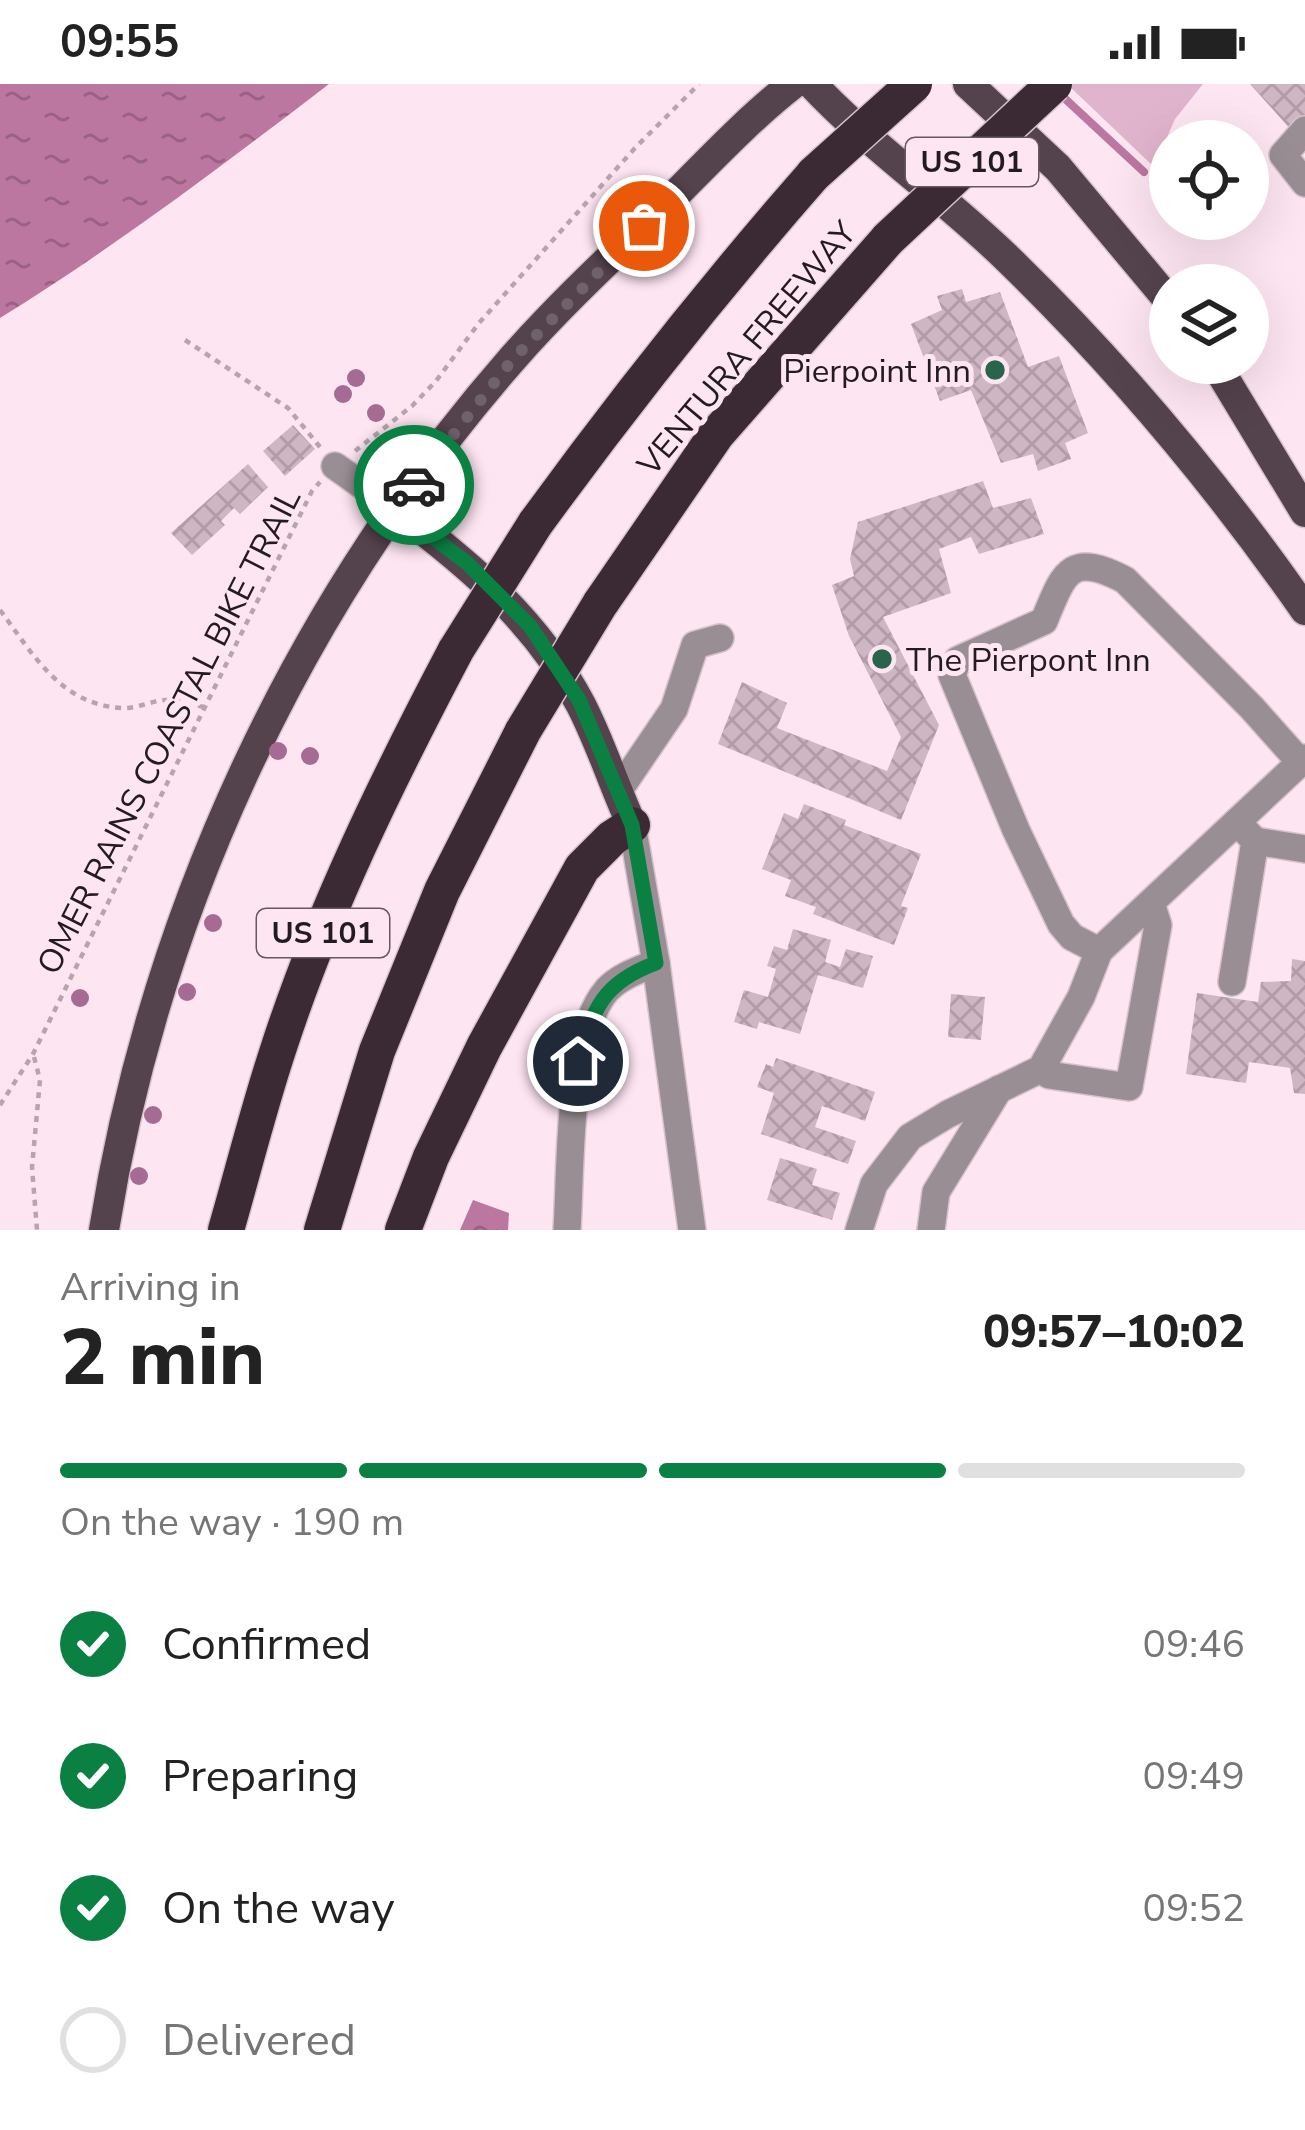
<!DOCTYPE html>
<meta charset="utf-8">
<style>
body{margin:0;font-family:"Nunito Sans",sans-serif;background:#f6f6f6;color:#222;height:100vh;display:flex;flex-direction:column;font-size:45px;white-space:nowrap}
*{box-sizing:border-box;margin:0}
p{font-size:39px;color:#767676}
.icon{flex:none;width:66px;height:66px;fill:none;stroke:currentColor;stroke-width:2;stroke-linecap:round;stroke-linejoin:round}
.map{position:relative;height:1146px;overflow:hidden}
.panel{display:flex;flex-direction:column;background:#fff;flex:1}
.panel>*{flex:none}
.fabs{position:absolute;left:1149px;top:36px;display:grid;gap:24px}
.fabs a{display:grid;place-items:center;width:120px;height:120px;border-radius:50%;background:#fff;box-shadow:0 12px 48px #0002;font-size:60px}
.pin{position:absolute;display:grid;place-items:center;width:102px;height:102px;color:#fff;margin:-51px;border:6px solid #fff;border-radius:50%;box-shadow:0 3px 12px #0007}
.courier{position:absolute;display:grid;place-items:center;width:120px;height:120px;margin:-60px;border:9px solid #0b8043;border-radius:50%;background:#fff;color:#222;box-shadow:0 3px 15px #0007}
.overview em{font-style:normal;font-weight:800}
.overview div{display:flex;flex-direction:column-reverse}
.overview{display:flex;align-items:center;justify-content:space-between;height:204px;padding:0 60px}
h1{font-size:78px;font-weight:800;line-height:90px}
.bar{display:grid;grid-template-columns:repeat(4,1fr);gap:18px 12px;align-content:center;height:144px;padding:0 60px}
.bar i{height:15px;border-radius:9px;background:#e0e0e0}
.bar .on{background:#0b8043}
.bar p{grid-column:span 4}
ol{padding:0 60px;list-style:none}
li{display:flex;align-items:center;gap:36px;height:132px}
li p{margin-inline-start:auto}
li .icon{padding:12px;border-radius:50%;background:#0b8043;color:#fff;stroke-width:4}
li:last-child{color:#767676}
li i{width:66px;height:66px;border:6px solid #e0e0e0;border-radius:50%}
.status{display:flex;justify-content:space-between;align-items:center;height:84px;padding:0 60px;background:#fff;direction:ltr}
.status svg{height:33px;fill:currentColor}
.map>svg:first-child{display:block}
.green{fill:#e1b4cd}
.water{fill:url(#water-ripples)}
.lines{fill:none;stroke-linecap:round;stroke-linejoin:round}
.stream{stroke:#bc77a0;stroke-width:8}
.building{fill:url(#building-cross-hatch)}
.minor-casing{stroke:#d7c1cc;stroke-width:30}
.major-casing{stroke:#d7c1cc;stroke-width:33}
.highway-casing{stroke:#d7c1cc;stroke-width:39}
.path{stroke:#b8a4ae;stroke-width:4.5;stroke-dasharray:6 6;stroke-linecap:butt}
.minor{stroke:#998e94;stroke-width:27}
.major{stroke:#54424c;stroke-width:30}
.highway{stroke:#3b2933;stroke-width:36}
.highway-bridge-casing{stroke:#d7c1cc;stroke-width:39;stroke-linecap:butt}
.highway-bridge{stroke:#3b2933;stroke-width:36}
.tree{fill:#a66b93}
.done{stroke:#70626a;stroke-width:12;stroke-dasharray:0 21.6}
.route{stroke:#0b8043;stroke-width:15}
.poi-dot{fill:#2b644c;stroke:#fee5f2;stroke-width:4.5}
.labels{text-anchor:middle;stroke-width:10;stroke-linejoin:round;paint-order:stroke}
.shield{fill:#fee5f2;stroke:#65585f;stroke-width:3}
.shield-label{font-size:30px;font-weight:bold;fill:#241b20}
.street-label{font-size:33px;fill:#241b20;stroke:#fee5f2}
.poi-label{font-size:33px;fill:#241b20;stroke:#fee5f2;text-anchor:end}
</style>
<div class="status"><b>09:55</b><svg viewBox="0 0 49 12"><path d="M0 12V9h3v3zM5 12V6h3v6zM10 12V3h3v9zM15 12V0h3v12zM26 1h20v11H26zM47 4h2v5h-2z"/></svg></div>
<div class="map">
<svg width="1305" height="1146" viewBox="0 0 1305 1146">
<defs>
<pattern id="water-ripples" width="26" height="14" patternUnits="userSpaceOnUse" patternTransform="scale(3)"><rect width="26" height="14" fill="#bc77a0"/><path d="M2 4q2-2 4 0t4 0M15 11q2-2 4 0t4 0" fill="none" stroke="#996182"/></pattern>
<pattern id="building-cross-hatch" width="8" height="8" patternUnits="userSpaceOnUse" patternTransform="scale(3)"><rect width="8" height="8" fill="#cfb6c3"/><path d="M0 0l8 8M0 8l8-8" fill="none" stroke="#b29ca7"/></pattern>
</defs>
<rect width="100%" height="100%" fill="#fee5f2"/>
<!-- green -->
<polygon class="green" points="1067,0 1203,0 1175,35 1154,83"/>
<!-- water -->
<g class="water">
<path d="M0,0H329C222,82 115,163 0,234Z"/>
<polygon points="473,1116 509,1129 508,1146 460,1146"/>
</g>
<g class="lines">
<!-- stream -->
<polyline class="stream" points="1061,11 1144,88"/>
</g>
<!-- building -->
<g class="building">
<polygon points="1250,0 1305,0 1305,37 1293,48"/>
<polygon points="962,205 966,218 1000,208 1028,283 1059,272 1088,349 1065,359 1071,375 1038,387 1033,370 1001,379 971,306 940,317 911,240 942,226 937,212"/>
<polygon points="293,341 315,365 285,392 263,367"/>
<polygon points="248,380 268,403 240,430 234,424 221,437 225,441 192,471 171,449"/>
<polygon points="983,397 993,424 1031,414 1044,450 979,470 971,453 939,465 951,509 883,533 939,641 901,736 718,660 742,598 787,619 777,644 887,687 901,653 849,552 832,501 854,492 850,475 858,438"/>
<polygon points="804,720 846,736 844,741 921,770 901,822 908,824 894,861 813,830 816,823 785,812 791,796 762,785 784,729 798,735"/>
<polygon points="793,845 831,856 825,878 840,883 846,865 873,872 863,904 818,891 800,950 759,938 757,945 734,938 744,906 768,913 776,885 767,882 774,862 787,866"/>
<polygon points="1292,875 1305,877 1305,1010 1294,1009 1290,984 1249,978 1246,999 1186,990 1197,909 1258,918 1261,898 1291,897"/>
<polygon points="951,910 985,913 981,956 948,953"/>
<polygon points="776,974 875,1008 865,1037 822,1022 815,1043 856,1057 848,1080 761,1050 774,1009 757,1003 766,980 773,983"/>
<polygon points="780,1074 817,1085 812,1101 840,1109 832,1136 767,1116"/>
</g>
<g class="lines">
<!-- minor casing -->
<g class="minor-casing">
<g id="minor">
<polyline points="1305,46 1283,71 1305,99"/>
<polyline points="335,382 397,426"/>
<polyline points="617,709 674,625 695,561 720,554"/>
<polyline points="632,741 656,879 692,1146"/>
<polyline points="1255,757 1305,765"/>
<path d="M1099,867L1072,853L1061,840L1016,746L952,591L958,576L1044,537C1064,489 1069,467 1125,496L1252,624L1301,679"/>
<polyline points="1232,898 1255,757 1237,738"/>
<polyline points="1041,985 1049,991 1129,1003 1158,841 1151,819"/>
<path d="M567,1146C571,1084 567,952 607,906C620,892 639,886 656,879"/>
<polyline points="859,1146 874,1100 910,1053 948,1030 1041,985 1081,913 1099,867 1305,674"/>
<polyline points="931,1146 936,1108 999,1005"/>
</g>
</g>
<!-- major casing -->
<g class="major-casing">
<g id="major">
<path d="M812,0C872,64 947,115 1010,177C1120,284 1217,400 1305,526"/>
<polyline points="968,0 1058,84 1170,218"/>
<polyline points="1215,279 1305,428"/>
<path d="M397,426C470,481 538,538 581,621C601,660 614,702 632,741"/>
<path d="M104,1146C155,826 299,518 513,274C557,224 606,178 654,132C699,88 743,39 793,0"/>
</g>
</g>
<!-- highway casing -->
<g class="highway-casing">
<g id="highway">
<path d="M535,440C623,319 715,203 814,90"/>
<polyline points="600,520 716,351 888,155"/>
<path d="M226,1146C243,1087 258,1027 277,969C322,829 388,695 456,566"/>
<polyline points="322,1146 377,967 442,807 523,647"/>
<polyline points="403,1146 431,1073 484,963 582,784 612,754 632,741"/>
</g>
</g>
<!-- path -->
<g class="path">
<polyline points="185,256 288,324 320,363"/>
<polyline points="355,367 412,322 436,297 479,239 635,64 699,0"/>
<path d="M0,526C33,570 60,620 121,624C138,625 152,616 167,616C179,616 193,621 205,623"/>
<polyline points="34,973 40,996 32,1083 37,1146"/>
<polyline points="0,1021 33,970 312,407 320,398"/>
</g>
<!-- minor -->
<use href="#minor" class="minor"/>
<!-- major -->
<use href="#major" class="major"/>
<!-- highway -->
<use href="#highway" class="highway"/>
<!-- highway-bridge casing -->
<g class="highway-bridge-casing">
<g id="highway-bridge">
<polyline points="814,90 914,0"/>
<polyline points="888,155 1054,0"/>
<polyline points="456,566 535,440"/>
<polyline points="523,647 600,520"/>
</g>
</g>
<!-- highway-bridge -->
<use href="#highway-bridge" class="highway-bridge"/>
</g>
<!-- trees -->
<g class="tree">
<circle cx="356" cy="294" r="9"/>
<circle cx="343" cy="310" r="9"/>
<circle cx="376" cy="329" r="9"/>
<circle cx="278" cy="667" r="9"/>
<circle cx="310" cy="672" r="9"/>
<circle cx="213" cy="839" r="9"/>
<circle cx="187" cy="908" r="9"/>
<circle cx="80" cy="914" r="9"/>
<circle cx="153" cy="1031" r="9"/>
<circle cx="139" cy="1092" r="9"/>
</g>
<g class="lines">
<!-- done -->
<polyline class="done" points="414,401 513,275 644,142"/>
<!-- route -->
<path class="route" d="M414,401L397,426L467,479L530,542L579,616L632,741L656,879C602,899 594,924 578,977"/>
</g>
<!-- markers -->
<g class="poi-dot">
<circle cx="995" cy="286" r="12"/>
<circle cx="882" cy="575" r="12"/>
</g>
<g class="labels">
<!-- shield labels -->
<g class="shield">
<rect x="906" y="54" width="132" height="48" rx="9"/>
<rect x="257" y="825" width="132" height="48" rx="9"/>
</g>
<g class="shield-label">
<text x="972" y="88">US 101</text>
<text x="323" y="859">US 101</text>
</g>
<!-- street labels -->
<g class="street-label">
<text transform="translate(746 264) rotate(-50)" y="12">VENTURA FREEWAY</text>
<text transform="translate(168 647) rotate(-63)" y="12">OMER RAINS COASTAL BIKE TRAIL</text>
</g>
<!-- poi labels -->
<g class="poi-label">
<text x="971" y="298">Pierpoint Inn</text>
<text x="906" y="587" text-anchor="start">The Pierpont Inn</text>
</g>
</g>
</svg>
<div class="fabs">
<a><svg class="icon" aria-label="locate" viewBox="0 0 24 24"><circle cx="12" cy="12" r="6"/><path d="M12 2v4M12 18v4M2 12h4M18 12h4"/></svg></a>
<a><svg class="icon" aria-label="layers" viewBox="0 0 24 24"><path d="M12 4l9 5-9 5-9-5zM3 14l9 5 9-5"/></svg></a>
</div>
<div class="pin" style="left:644px;top:142px;background:#ea580c"><svg class="icon" aria-label="bag" viewBox="0 0 24 24"><path d="M5 8h14l-1 12H6zM9 8a3 3 0 0 1 6 0"/></svg></div>
<div class="pin" style="left:578px;top:977px;background:#1f2937"><svg class="icon" aria-label="home" viewBox="0 0 24 24"><path d="M3 11l9-7 9 7M6 9v11h12V9"/></svg></div>
<div class="courier" style="left:414px;top:401px"><svg class="icon" aria-label="car" viewBox="0 0 24 24"><path d="M5 17H2v-5l4-1 3-4h7l3 4 3 1v5h-3M9 17h6M6 11h13"/><circle cx="7" cy="17" r="2"/><circle cx="17" cy="17" r="2"/></svg></div>
</div>
<section class="panel">
<div class="overview"><div><h1>2 min</h1><p>Arriving in</p></div><em>09:57–10:02</em></div>
<div class="bar"><i class="on"></i><i class="on"></i><i class="on"></i><i></i><p>On the way · 190 m</p></div>
<ol>
<li><svg class="icon" aria-label="check" viewBox="0 0 24 24"><path d="M5 12l5 5 9-10"/></svg>Confirmed<p>09:46</p></li>
<li><svg class="icon" aria-label="check" viewBox="0 0 24 24"><path d="M5 12l5 5 9-10"/></svg>Preparing<p>09:49</p></li>
<li><svg class="icon" aria-label="check" viewBox="0 0 24 24"><path d="M5 12l5 5 9-10"/></svg>On the way<p>09:52</p></li>
<li><i></i>Delivered</li>
</ol>
</section>
